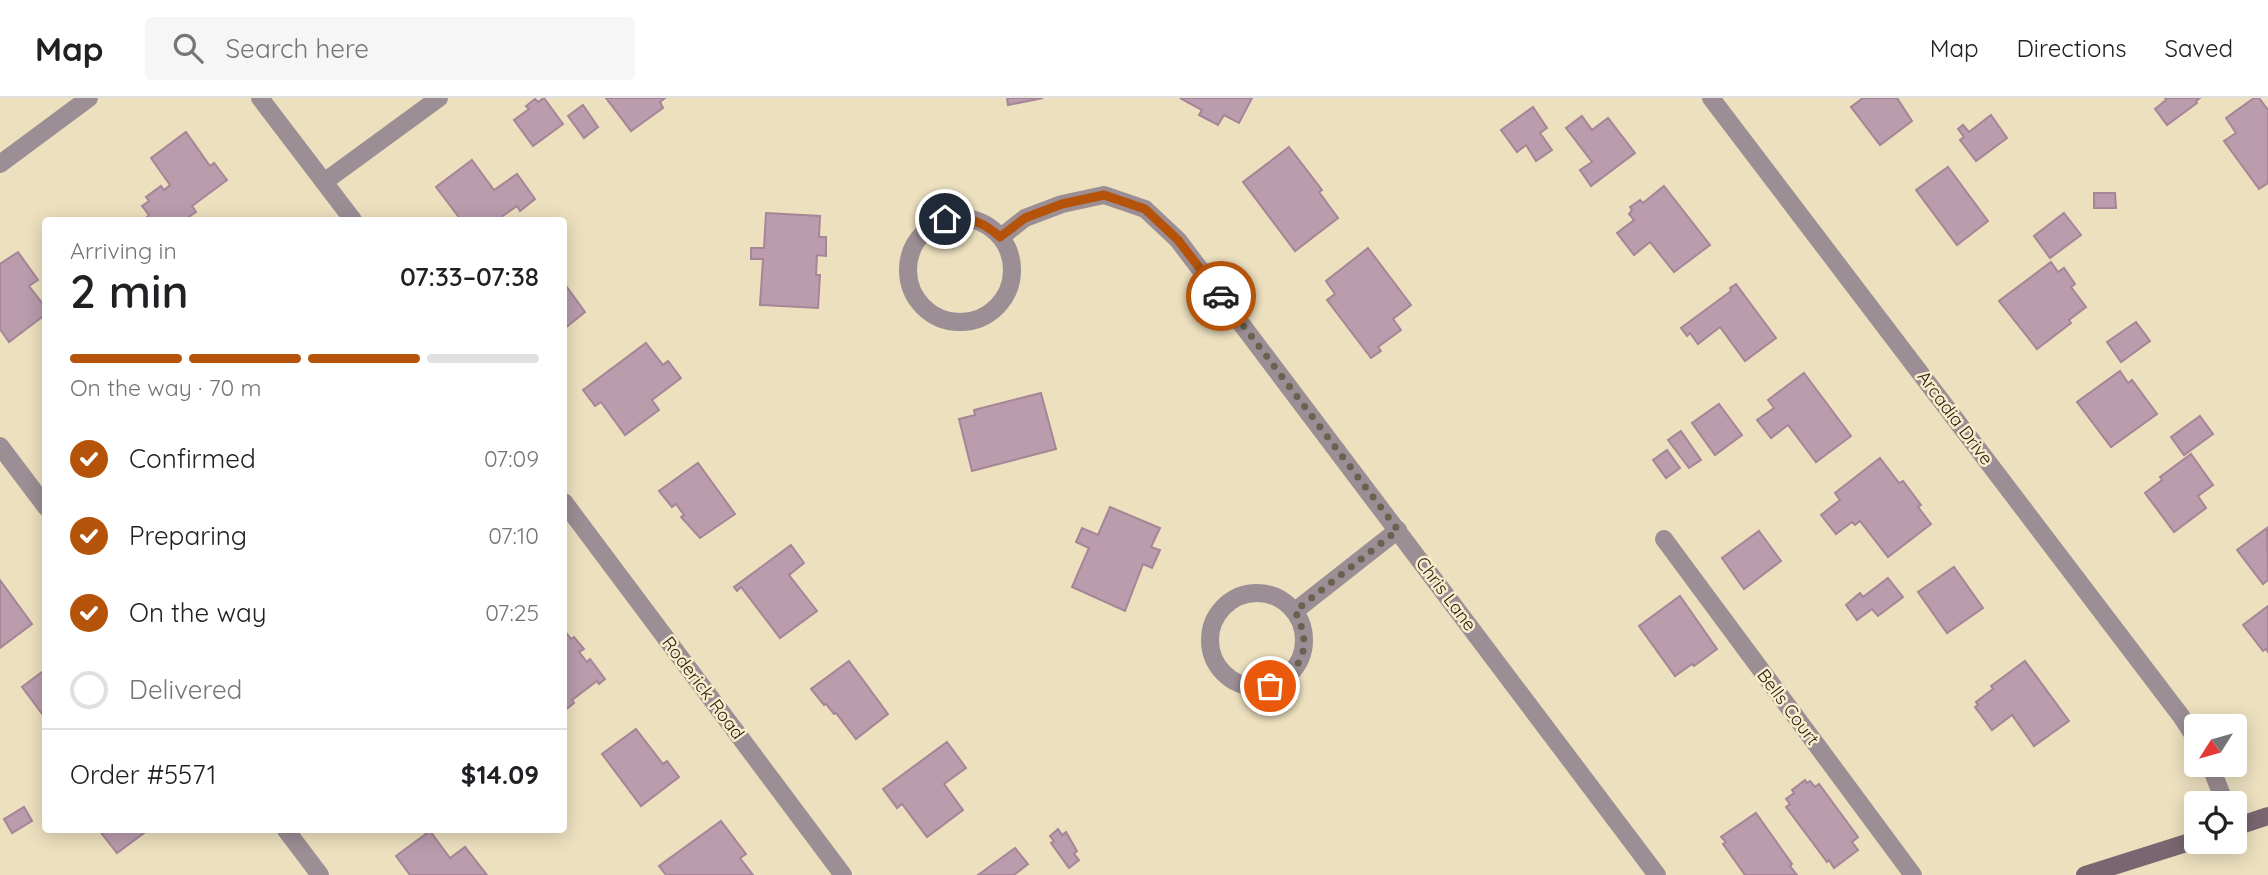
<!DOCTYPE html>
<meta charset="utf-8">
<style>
body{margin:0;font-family:Quicksand,sans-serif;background:#f6f6f6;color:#202124;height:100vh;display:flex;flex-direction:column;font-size:26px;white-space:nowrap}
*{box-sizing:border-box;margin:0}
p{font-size:23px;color:#757577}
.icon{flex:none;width:38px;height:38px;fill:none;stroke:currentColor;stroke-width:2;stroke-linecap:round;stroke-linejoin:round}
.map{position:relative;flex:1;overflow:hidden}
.sheet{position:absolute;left:42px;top:119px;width:525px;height:616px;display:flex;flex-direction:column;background:#fff;border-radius:7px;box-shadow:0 4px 18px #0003}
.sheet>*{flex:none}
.needle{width:46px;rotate:233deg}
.controls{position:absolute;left:2184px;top:616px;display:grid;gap:14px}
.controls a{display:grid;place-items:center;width:63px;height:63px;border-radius:7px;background:#fff;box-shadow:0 4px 18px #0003;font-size:35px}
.pin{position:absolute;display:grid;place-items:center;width:60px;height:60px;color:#fff;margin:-30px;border:4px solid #fff;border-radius:50%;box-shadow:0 2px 7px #0007}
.courier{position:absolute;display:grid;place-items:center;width:70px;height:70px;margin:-35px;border:5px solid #b45309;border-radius:50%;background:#fff;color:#222;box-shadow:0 2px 9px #0007}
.headline em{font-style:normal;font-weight:600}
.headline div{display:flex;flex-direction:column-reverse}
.headline{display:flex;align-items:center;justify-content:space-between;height:119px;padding:0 28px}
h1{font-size:46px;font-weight:600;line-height:52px}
.bar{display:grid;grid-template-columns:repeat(4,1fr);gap:10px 7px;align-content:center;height:84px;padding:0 28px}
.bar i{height:9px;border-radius:5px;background:#e0e0e0}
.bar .current{background:#b45309}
.bar p{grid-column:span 4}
.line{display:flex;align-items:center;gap:18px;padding:0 28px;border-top:2px solid #e0e0e0}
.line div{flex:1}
ol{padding:0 28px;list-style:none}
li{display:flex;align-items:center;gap:21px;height:77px}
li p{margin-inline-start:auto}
li .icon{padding:7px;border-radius:50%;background:#b45309;color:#fff;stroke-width:4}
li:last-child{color:#757577}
li i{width:38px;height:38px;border:4px solid #e0e0e0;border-radius:50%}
header{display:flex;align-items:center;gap:42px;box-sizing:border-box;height:98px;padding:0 35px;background:#fff;border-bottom:2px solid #e0e0e0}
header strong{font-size:33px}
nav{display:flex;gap:38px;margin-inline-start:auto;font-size:24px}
.search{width:490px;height:63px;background:#f6f6f6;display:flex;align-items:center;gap:18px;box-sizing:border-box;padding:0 24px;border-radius:7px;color:#757577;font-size:26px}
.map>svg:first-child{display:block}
.building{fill:#ba9cac;stroke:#a58596;stroke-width:2}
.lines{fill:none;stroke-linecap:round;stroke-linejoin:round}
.street{stroke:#9b8e94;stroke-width:18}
.secondary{stroke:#7a6670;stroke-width:18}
.done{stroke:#69624f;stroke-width:7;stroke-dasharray:0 12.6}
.route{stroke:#b45309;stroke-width:9}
.labels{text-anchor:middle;stroke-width:5;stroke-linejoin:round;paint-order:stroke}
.street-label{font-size:18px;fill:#221e12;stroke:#f9edcc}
</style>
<header>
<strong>Map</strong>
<div class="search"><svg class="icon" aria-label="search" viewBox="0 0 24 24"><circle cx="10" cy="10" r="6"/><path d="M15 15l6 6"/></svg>Search here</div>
<nav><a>Map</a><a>Directions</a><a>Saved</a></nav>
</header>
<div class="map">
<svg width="2268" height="777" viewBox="0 0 2268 777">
<rect width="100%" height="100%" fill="#ece0bf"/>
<!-- building -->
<g class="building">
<polygon points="544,0 563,26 533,48 514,22 529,11 526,8 535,1 538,4"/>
<polygon points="606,0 665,0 660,4 663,10 631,33"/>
<polygon points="1007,0 1043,0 1008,7"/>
<polygon points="1180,0 1252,0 1239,25 1224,17 1218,27 1199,17 1202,12"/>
<polygon points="1863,0 1897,0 1912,23 1880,47 1851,9"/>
<polygon points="2165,0 2200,0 2196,3 2197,5 2167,27 2155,11 2166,2"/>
<polygon points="2254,0 2259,0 2268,12 2268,85 2259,91 2224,43 2236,35 2226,20"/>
<polygon points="583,7 598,29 584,40 568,18"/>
<polygon points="1533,9 1547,30 1540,35 1552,52 1536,63 1526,47 1517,54 1501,32"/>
<polygon points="1991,17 2007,40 1976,63 1960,42 1964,39 1958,31 1963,27 1969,34"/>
<polygon points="1582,18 1592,32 1608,20 1635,55 1591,88 1580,72 1592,64 1566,30"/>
<polygon points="186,34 210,68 214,65 227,82 192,108 196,114 184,122 148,122 146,120 149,117 142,108 149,103 146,99 161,88 164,92 170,87 151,60"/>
<polygon points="1289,49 1322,92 1319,94 1338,120 1295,153 1243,84"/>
<polygon points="472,62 494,92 517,76 535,101 520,113 517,108 497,122 461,122 436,89"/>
<polygon points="1948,69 1988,123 1957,147 1916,92"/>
<polygon points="1664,88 1710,147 1674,174 1650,144 1634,157 1617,135 1634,122 1629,116 1632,112 1630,109 1640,102 1643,105"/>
<polygon points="2094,95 2115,95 2116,110 2094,110"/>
<polygon points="766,115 820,118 819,139 826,139 826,158 817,157 816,177 820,177 818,210 760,207 763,161 751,161 751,150 764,150"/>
<polygon points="2064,115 2081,137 2050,160 2034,138"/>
<polygon points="1368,150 1411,207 1393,221 1401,232 1378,249 1381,253 1371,260 1327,202 1335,196 1326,183"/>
<polygon points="18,154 38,182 29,188 46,210 46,216 9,244 0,231 0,166"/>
<polygon points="2051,164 2058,174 2064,170 2075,186 2071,189 2086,209 2069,222 2071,225 2037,251 1999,203"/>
<polygon points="564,185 585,214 564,231"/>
<polygon points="1736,186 1776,240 1745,263 1720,229 1698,246 1690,235 1687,238 1681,230 1731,193 1730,190"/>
<polygon points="2136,224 2150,243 2121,264 2107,244"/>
<polygon points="646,245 663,267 668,263 681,280 652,302 659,312 625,337 601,304 595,308 583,292"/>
<polygon points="2120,273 2128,285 2132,282 2157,316 2111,349 2077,304"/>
<polygon points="1804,275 1851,338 1816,364 1788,327 1771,340 1757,322 1774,310 1768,302"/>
<polygon points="1041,295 1056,351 972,373 959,321 975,317 974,312"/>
<polygon points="1719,306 1742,337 1715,357 1692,325"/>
<polygon points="2200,318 2213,336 2184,357 2171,339"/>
<polygon points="1681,333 1701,362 1689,370 1668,342"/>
<polygon points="1667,352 1680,370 1666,380 1653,362"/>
<polygon points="2191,356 2213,387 2198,398 2206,410 2174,434 2145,395 2162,382 2160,379"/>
<polygon points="1880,360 1899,385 1903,383 1921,407 1918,409 1931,426 1888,459 1860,423 1855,427 1852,424 1836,436 1821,417 1840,402 1835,395"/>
<polygon points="698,365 735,416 700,440 681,419 684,417 676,406 672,409 659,393"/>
<polygon points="1110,409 1160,430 1151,449 1160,452 1152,470 1143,466 1125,513 1072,489 1089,450 1076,444 1082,430 1098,437"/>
<polygon points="2267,430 2268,482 2263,486 2237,452"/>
<polygon points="1759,433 1781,463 1744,491 1722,460"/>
<polygon points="791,447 804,465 789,477 817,513 780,540 741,489 737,493 734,489"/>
<polygon points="1954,469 1983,510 1947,535 1918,494"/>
<polygon points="1888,480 1903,499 1878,518 1872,511 1857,522 1846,507 1860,495 1863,499"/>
<polygon points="0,482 32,526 0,550"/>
<polygon points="1680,498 1717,551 1694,568 1692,566 1675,578 1639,528"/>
<polygon points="2268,508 2268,554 2266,551 2263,553 2243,527"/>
<polygon points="564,532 571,541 574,539 584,551 579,554 587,564 590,561 605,581 599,586 597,583 572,602 574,605 564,613"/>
<polygon points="849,563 888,616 856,641 836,615 834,616 826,606 824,607 811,591"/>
<polygon points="2025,563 2069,623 2034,648 2012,617 1992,632 1975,609 1978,607 1976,604 1993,591 1991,588"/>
<polygon points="46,571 46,621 22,589"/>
<polygon points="636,631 663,666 667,663 679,679 641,708 602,656"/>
<polygon points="947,644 966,670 944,686 963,712 927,739 902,706 897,710 883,691"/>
<polygon points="1805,682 1807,685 1810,683 1815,689 1819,686 1858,739 1852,744 1858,752 1834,770 1829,762 1827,764 1786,709 1790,706 1786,701 1794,695 1792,692"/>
<polygon points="24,709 32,723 12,735 4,721"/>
<polygon points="1756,715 1792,766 1790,768 1797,777 1745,777 1723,746 1726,744 1721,739"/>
<polygon points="721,723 746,756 740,760 753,777 666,777 659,768"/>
<polygon points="1058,731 1062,737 1066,734 1077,753 1074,756 1079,762 1069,770 1051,745 1054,743 1050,738"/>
<polygon points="99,732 148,732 117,755"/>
<polygon points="430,733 450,760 465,749 487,777 410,777 396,758"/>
<polygon points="1015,750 1028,766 1014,777 978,777"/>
</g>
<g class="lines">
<!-- street -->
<g class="street">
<polyline points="260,0 353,122"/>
<polyline points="1711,0 2181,618 2196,641"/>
<polyline points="0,66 89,0"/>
<polyline points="324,84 439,0"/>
<circle cx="960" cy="172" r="52"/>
<polyline points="1001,139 1025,120 1062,106 1104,97 1145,111 1178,142 1657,777"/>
<polyline points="0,348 46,409"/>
<polyline points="564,404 843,777"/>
<polyline points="1664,441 1913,777"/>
<circle cx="1257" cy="542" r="47"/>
<polyline points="1295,513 1398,432"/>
<polyline points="2210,667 2225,705"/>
<polyline points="286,732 320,777"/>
</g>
<!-- secondary -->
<g class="secondary">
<polyline points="2235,729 2268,718"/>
<polyline points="2085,777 2196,742"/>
</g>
</g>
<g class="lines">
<!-- done -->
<path class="done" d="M1221,198L1398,432L1295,513C1312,547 1305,571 1270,588"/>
<!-- route -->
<path class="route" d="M945,121C969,119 982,123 1000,139L1025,120L1062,106L1104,97L1145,111L1178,142L1221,198"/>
</g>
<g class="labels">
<!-- street labels -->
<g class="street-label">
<text transform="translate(1955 320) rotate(53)" y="6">Arcadia Drive</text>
<text transform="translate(1446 496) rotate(53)" y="6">Chris Lane</text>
<text transform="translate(703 590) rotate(53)" y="6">Roderick Road</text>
<text transform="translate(1788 609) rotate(53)" y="6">Bells Court</text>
</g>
</g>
</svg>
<div class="controls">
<a><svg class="needle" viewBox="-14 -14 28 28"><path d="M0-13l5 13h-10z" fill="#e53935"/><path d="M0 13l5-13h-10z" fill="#757577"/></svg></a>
<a><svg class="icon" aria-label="locate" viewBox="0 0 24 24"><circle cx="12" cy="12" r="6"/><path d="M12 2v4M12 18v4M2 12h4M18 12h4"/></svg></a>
</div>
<div class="pin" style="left:1270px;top:588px;background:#ea580c"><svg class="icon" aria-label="bag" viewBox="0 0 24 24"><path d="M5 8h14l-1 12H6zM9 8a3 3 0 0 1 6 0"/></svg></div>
<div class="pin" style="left:945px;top:121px;background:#1f2937"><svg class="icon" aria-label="home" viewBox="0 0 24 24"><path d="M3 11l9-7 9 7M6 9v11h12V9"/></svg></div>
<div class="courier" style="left:1221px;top:198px"><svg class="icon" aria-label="car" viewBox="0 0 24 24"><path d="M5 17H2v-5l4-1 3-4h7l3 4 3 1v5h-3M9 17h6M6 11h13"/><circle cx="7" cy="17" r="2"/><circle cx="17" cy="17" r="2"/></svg></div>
<section class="sheet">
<div class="headline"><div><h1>2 min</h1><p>Arriving in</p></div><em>07:33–07:38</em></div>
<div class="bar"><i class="current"></i><i class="current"></i><i class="current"></i><i></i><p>On the way · 70 m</p></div>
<ol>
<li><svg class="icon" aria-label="check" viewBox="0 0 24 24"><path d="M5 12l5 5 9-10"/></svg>Confirmed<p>07:09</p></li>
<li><svg class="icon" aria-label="check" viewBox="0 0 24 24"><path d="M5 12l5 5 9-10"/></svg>Preparing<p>07:10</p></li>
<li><svg class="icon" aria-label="check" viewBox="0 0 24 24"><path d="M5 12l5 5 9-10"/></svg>On the way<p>07:25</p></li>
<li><i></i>Delivered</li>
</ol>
<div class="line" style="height:91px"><div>Order #5571</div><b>$14.09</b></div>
</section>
</div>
